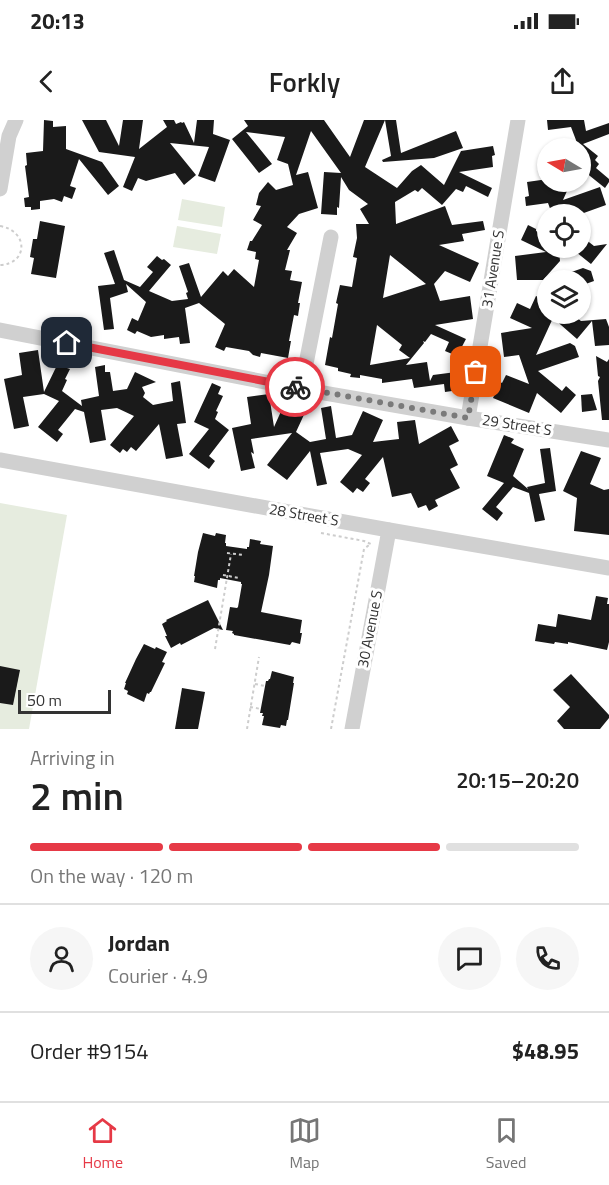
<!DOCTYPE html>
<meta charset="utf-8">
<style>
body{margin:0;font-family:"Titillium Web",sans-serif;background:#f6f6f6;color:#222;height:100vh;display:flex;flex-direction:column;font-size:22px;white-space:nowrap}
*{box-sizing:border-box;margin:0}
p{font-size:20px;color:#767676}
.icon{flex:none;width:33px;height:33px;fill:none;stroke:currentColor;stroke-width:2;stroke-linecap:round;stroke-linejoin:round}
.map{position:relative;height:609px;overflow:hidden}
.side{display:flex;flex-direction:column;background:#fff;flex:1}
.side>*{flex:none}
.needle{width:39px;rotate:280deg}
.buttons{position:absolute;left:537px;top:18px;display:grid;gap:12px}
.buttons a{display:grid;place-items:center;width:54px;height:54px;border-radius:50%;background:#fff;box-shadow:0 2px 4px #0004;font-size:30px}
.scale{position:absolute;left:18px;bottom:15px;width:93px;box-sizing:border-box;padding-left:6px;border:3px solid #333;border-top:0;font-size:16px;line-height:21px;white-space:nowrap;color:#333;-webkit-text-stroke:4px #fff;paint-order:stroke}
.pin{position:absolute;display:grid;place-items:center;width:51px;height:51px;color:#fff;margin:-26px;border-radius:12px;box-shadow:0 3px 9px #0006}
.courier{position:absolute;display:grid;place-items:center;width:60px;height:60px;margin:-30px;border:4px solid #e63946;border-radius:50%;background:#fff;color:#222;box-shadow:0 2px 8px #0007}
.headline em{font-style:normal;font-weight:600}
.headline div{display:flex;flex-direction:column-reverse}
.headline{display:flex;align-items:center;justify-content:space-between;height:102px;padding:0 30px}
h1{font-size:39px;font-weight:600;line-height:45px}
.bar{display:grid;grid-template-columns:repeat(4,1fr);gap:9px 6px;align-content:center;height:72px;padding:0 30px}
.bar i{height:8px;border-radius:4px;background:#e0e0e0}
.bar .active{background:#e63946}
.bar p{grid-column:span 4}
.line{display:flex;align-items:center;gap:15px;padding:0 30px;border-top:2px solid #e0e0e0}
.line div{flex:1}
.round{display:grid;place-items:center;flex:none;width:63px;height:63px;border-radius:32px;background:#f6f6f6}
.status{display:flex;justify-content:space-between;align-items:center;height:42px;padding:0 30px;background:#fff;direction:ltr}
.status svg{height:16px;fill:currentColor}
header{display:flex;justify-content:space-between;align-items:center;height:78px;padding:0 30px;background:#fff;font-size:27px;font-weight:600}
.dock{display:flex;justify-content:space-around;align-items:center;height:84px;border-top:2px solid #e0e0e0;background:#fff;font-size:16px;color:#767676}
.dock a{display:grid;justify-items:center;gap:3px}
.dock .active{color:#e63946}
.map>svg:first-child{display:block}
.green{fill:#e6ecdf}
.building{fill:#1a1a1a;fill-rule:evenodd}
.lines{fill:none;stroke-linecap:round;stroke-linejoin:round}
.path{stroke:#cdcdcd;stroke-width:2;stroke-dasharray:3 3;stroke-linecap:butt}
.minor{stroke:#d0d0d0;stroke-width:15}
.done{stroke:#7a7a7a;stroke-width:6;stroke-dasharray:0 10.8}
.route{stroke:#e63946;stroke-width:8}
.labels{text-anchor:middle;stroke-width:6;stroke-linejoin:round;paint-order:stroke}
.street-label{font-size:15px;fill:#333;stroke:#fff}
</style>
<div class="status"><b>20:13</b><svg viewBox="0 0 49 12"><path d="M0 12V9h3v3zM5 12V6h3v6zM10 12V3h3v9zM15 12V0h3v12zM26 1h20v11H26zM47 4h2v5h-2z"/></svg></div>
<header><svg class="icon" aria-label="back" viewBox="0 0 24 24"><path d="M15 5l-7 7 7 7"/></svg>Forkly<svg class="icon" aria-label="share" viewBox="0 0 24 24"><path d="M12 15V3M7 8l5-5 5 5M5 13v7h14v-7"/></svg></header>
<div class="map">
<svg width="609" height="609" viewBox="0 0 609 609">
<rect width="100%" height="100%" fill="#fff"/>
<!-- green -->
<g class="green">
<polygon points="182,79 225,87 222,107 178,100"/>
<polygon points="177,106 221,114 217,134 173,127"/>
<polygon points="0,383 67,395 29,609 0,609"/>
</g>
<!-- building -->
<g class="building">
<polygon points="44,0 53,1 53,7 66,6 66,29 102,42 119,66 108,75 79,39 70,66 76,68 72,79 64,76 62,82 54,79 40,81 40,89 31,90 31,87 25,87 24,78 29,77 25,46 27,45 26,33 43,31"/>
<polygon points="82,0 106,0 119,26 123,0 143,0 139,29 167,7 163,0 174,0 176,4 181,2 182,3 184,2 194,23 197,0 214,0 213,14 230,20 215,62 198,56 209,27 170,23 196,55 184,65 175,53 146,61 138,58 132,71 123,67 135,37 99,32"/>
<path d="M244,0H324L350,37L364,0H385L365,47L397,68L412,51L421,45L444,65L461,31L493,26L495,35L492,36L493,47L459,52L492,68L488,77L466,66L463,72L456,69L442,85L422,68L418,72L415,70L395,82L396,104L445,86L452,105L483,101L485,110L462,114L464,121L439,125L479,143L470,162L445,151L434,164L440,181L470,176L473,199L435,205L466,219L457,236L445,231L449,222L431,214L425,222L423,221L424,223L406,245L427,242L430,261L433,255L456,252L459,270L445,272L444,264L414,268L412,259L382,263V259L360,255V258L350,257L351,254L338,251V248L325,245L330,217L332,218L338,184L336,183L340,165L352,167L357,138L353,137L357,118L356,104H369L360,89L368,84L349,70L341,57L339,88L337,87V95L321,94L324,52L341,53L311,11L296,55L308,52L318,88L299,94L287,107L297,113L287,130H290L285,150L292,151L290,160L302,162L298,183H300L298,196L294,195L289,221H291L288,238L261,233L260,237L253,235L249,231L226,227L224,231L215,227L225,204L199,183L185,188L190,223L180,224L179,217L164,219V215L151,217L137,211L135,214L127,210L132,198L138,201L146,182L126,164L128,172L110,178L114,209L104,210L98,166L115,164L104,133L114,130L124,160L140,167L153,152L147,147L157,136L162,140L164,139L171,145L149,171L172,181L188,179L186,173L188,172L179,146L189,143L201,177L223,151L228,156L234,149L254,167L259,140L255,139L256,132L247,130L250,121H252L262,105L253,100L261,86L256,85L259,73L268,62L276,70L293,65L288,44L277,40L285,17L246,12L272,44L259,53L232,19L248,6ZM390,135L426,164L383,178ZM377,205L402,225L399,230L410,238L370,245Z"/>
<polygon points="385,0 396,0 401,33 456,11 463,28 434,38 383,42 382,40 391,36"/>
<polygon points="547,0 584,0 586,11 609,3 609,14 583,24 598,36 595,40 599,44 596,48 609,59 609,62 605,68 580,48 580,38 582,36 571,7 548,10"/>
<polygon points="548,59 548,62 571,62 563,80 600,67 606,85 581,94 552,94 548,83 526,86 525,77 529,76 527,62"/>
<polygon points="40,101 65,106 56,158 31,154 34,138 30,137 33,119 37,119"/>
<polygon points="528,105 536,109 536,111 548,117 548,132 559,131 560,141 543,160 517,160 515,136 546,132 521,120"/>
<polygon points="580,115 594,126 607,124 591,144 571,128 580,128"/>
<polygon points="583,148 591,151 594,161 580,166 580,160 552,160 551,159"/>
<polygon points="536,176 548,182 548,194 572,194 581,201 606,199 609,207 609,225 595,226 592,201 577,219 553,198 536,235 570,223 575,226 579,237 538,251 562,271 566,266 576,275 561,293 537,273 529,293 493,278 500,262 502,263 506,255 529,264 519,235 504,237 501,213 532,208 510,198 517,183 530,189"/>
<polygon points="38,230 44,272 61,237 70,241 67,248 70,249 65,259 67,260 62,271 82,286 81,280 99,276 95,247 105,245 105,252 110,252 113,271 127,269 135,252 156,262 142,267 145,273 143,277 153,285 173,281 171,263 180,261 186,303 177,304 183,336 166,339 159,304 136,331 131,327 127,332 123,329 120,333 110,325 134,296 117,288 101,290 106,320 90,323 84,292 75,289 58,310 63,314 57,322 38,307 59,281 44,274 23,277 29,306 14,309 4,259 22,255 19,233"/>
<polygon points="596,236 607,242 609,239 609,300 602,300 598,261 600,257 598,256"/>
<polygon points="212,263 221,267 218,274 223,276 216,291 218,292 215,299 229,310 209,336 215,341 209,349 189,334 209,309 194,302"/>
<polygon points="269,274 274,307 287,278 308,286 296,312 310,322 326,319 321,288 331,286 336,318 352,315 363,291 383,300 373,322 399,319 397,302 415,300 419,324 451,306 459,321 449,326 458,345 450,349 460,368 435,380 438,386 429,391 426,385 418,388 411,373 392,377 383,337 365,359 370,363 363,372 357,368 353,373 340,362 362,335 348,329 320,333 327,364 317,366 310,331 287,360 267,345 292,313 251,319 254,334 251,332 255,348 241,351 232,308 251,304 247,277"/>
<polygon points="592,274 597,290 582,292 581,275"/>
<polygon points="504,315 514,319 511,323 524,329 513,356 528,369 527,367 545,363 540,329 550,328 556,371 539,374 545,400 535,402 529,373 513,367 496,387 503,393 497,401 482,389 504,363 487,356"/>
<polygon points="581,331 601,338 590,364 604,370 609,369 609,415 574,411 577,378 563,371"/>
<polygon points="203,413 215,416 216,413 226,415 225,423 226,423 226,426 247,429 247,427 249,427 250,419 261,421 260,424 273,426 269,455 261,492 302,500 300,513 302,513 300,524 292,522 290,525 234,515 234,514 232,513 233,511 226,510 230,487 237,488 238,487 242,464 241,464 241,462 220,458 220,460 218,460 217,468 194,462 195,456 194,456 198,432"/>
<polygon points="596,476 608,478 607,484 609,484 609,522 607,530 568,522 568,524 555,522 554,524 535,521 538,504 556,507 558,494 591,500"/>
<polygon points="208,480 223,510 214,508 181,525 180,523 171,528 165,516 167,516 162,504 167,501 166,500"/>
<polygon points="144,524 155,529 156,527 167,532 162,542 165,543 151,572 150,572 149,574 147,573 144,582 127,574 128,571 124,569 126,563 125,563 136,539"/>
<polygon points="0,546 20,550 13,585 0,583"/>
<polygon points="272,551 294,557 293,563 294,563 288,600 287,600 286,606 281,605 280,608 262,605 264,596 262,596 263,593 260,593 266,561 268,561 269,559 270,559"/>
<polygon points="571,554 609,595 609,598 600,609 564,609 557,601 570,587 553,570"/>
<polygon points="182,568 205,572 198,609 175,609"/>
</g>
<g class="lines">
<!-- path -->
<g class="path">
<path d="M0,106C29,111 28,144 0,145"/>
<polyline points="321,413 364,421 373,425"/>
<polyline points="227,433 243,435"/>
<polyline points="223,455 239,458"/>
<polyline points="215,529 231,434"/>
<polyline points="255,564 265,566"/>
<polyline points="250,587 261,589"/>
<polyline points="247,609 259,537"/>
<polyline points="331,609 364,429 369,425"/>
</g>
<!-- minor -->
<g class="minor">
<polyline points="0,69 9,16 16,0"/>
<polyline points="0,210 301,269 468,298 609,320"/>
<polyline points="301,269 331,117"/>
<polyline points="468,298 518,0"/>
<polyline points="0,340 389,410 609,448"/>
<polyline points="352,609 389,410"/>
</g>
</g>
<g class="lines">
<!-- done -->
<polyline class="done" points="295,267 468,298 476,252"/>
<!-- route -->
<polyline class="route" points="67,223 295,267"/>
</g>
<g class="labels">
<!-- street labels -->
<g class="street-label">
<text transform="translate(493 149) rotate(-81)" y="5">31 Avenue S</text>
<text transform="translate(517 305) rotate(9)" y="5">29 Street S</text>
<text transform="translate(304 395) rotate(10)" y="5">28 Street S</text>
<text transform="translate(370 509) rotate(-79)" y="5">30 Avenue S</text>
</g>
</g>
</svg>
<div class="buttons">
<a><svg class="needle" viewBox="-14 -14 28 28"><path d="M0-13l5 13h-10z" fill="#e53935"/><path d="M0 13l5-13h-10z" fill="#767676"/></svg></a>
<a><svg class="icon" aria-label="locate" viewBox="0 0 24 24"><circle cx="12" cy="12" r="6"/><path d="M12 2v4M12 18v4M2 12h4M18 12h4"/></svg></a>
<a><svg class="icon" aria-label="layers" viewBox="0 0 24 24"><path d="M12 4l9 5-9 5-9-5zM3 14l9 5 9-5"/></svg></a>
</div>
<div class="scale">50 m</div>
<div class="pin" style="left:476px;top:252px;background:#ea580c"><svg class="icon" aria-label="bag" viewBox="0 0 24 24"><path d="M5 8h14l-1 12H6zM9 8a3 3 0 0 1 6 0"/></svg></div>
<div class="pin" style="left:67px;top:223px;background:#1f2937"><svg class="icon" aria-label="home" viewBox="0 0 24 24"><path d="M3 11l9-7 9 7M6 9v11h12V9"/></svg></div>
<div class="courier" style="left:295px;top:267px"><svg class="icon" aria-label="bike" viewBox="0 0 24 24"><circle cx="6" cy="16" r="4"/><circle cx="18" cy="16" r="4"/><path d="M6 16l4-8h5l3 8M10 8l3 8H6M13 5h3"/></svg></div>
</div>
<section class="side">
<div class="headline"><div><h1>2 min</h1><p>Arriving in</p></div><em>20:15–20:20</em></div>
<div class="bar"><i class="active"></i><i class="active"></i><i class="active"></i><i></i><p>On the way · 120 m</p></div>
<div class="line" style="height:108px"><a class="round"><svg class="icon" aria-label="person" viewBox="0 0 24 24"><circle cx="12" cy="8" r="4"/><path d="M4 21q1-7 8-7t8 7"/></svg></a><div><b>Jordan</b><p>Courier · 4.9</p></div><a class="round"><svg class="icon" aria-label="chat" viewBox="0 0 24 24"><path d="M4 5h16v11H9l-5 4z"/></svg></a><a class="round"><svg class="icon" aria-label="phone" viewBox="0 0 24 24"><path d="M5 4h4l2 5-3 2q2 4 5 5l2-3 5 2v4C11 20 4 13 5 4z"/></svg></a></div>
<div class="line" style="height:78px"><div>Order #9154</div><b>$48.95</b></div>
</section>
<nav class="dock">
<a class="active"><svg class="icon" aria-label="home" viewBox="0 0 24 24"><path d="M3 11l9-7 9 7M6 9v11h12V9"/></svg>Home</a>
<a><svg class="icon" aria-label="map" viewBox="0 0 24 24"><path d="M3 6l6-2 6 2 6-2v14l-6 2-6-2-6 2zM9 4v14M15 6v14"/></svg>Map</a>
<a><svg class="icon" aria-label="saved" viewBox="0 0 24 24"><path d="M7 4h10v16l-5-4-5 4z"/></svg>Saved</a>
</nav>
